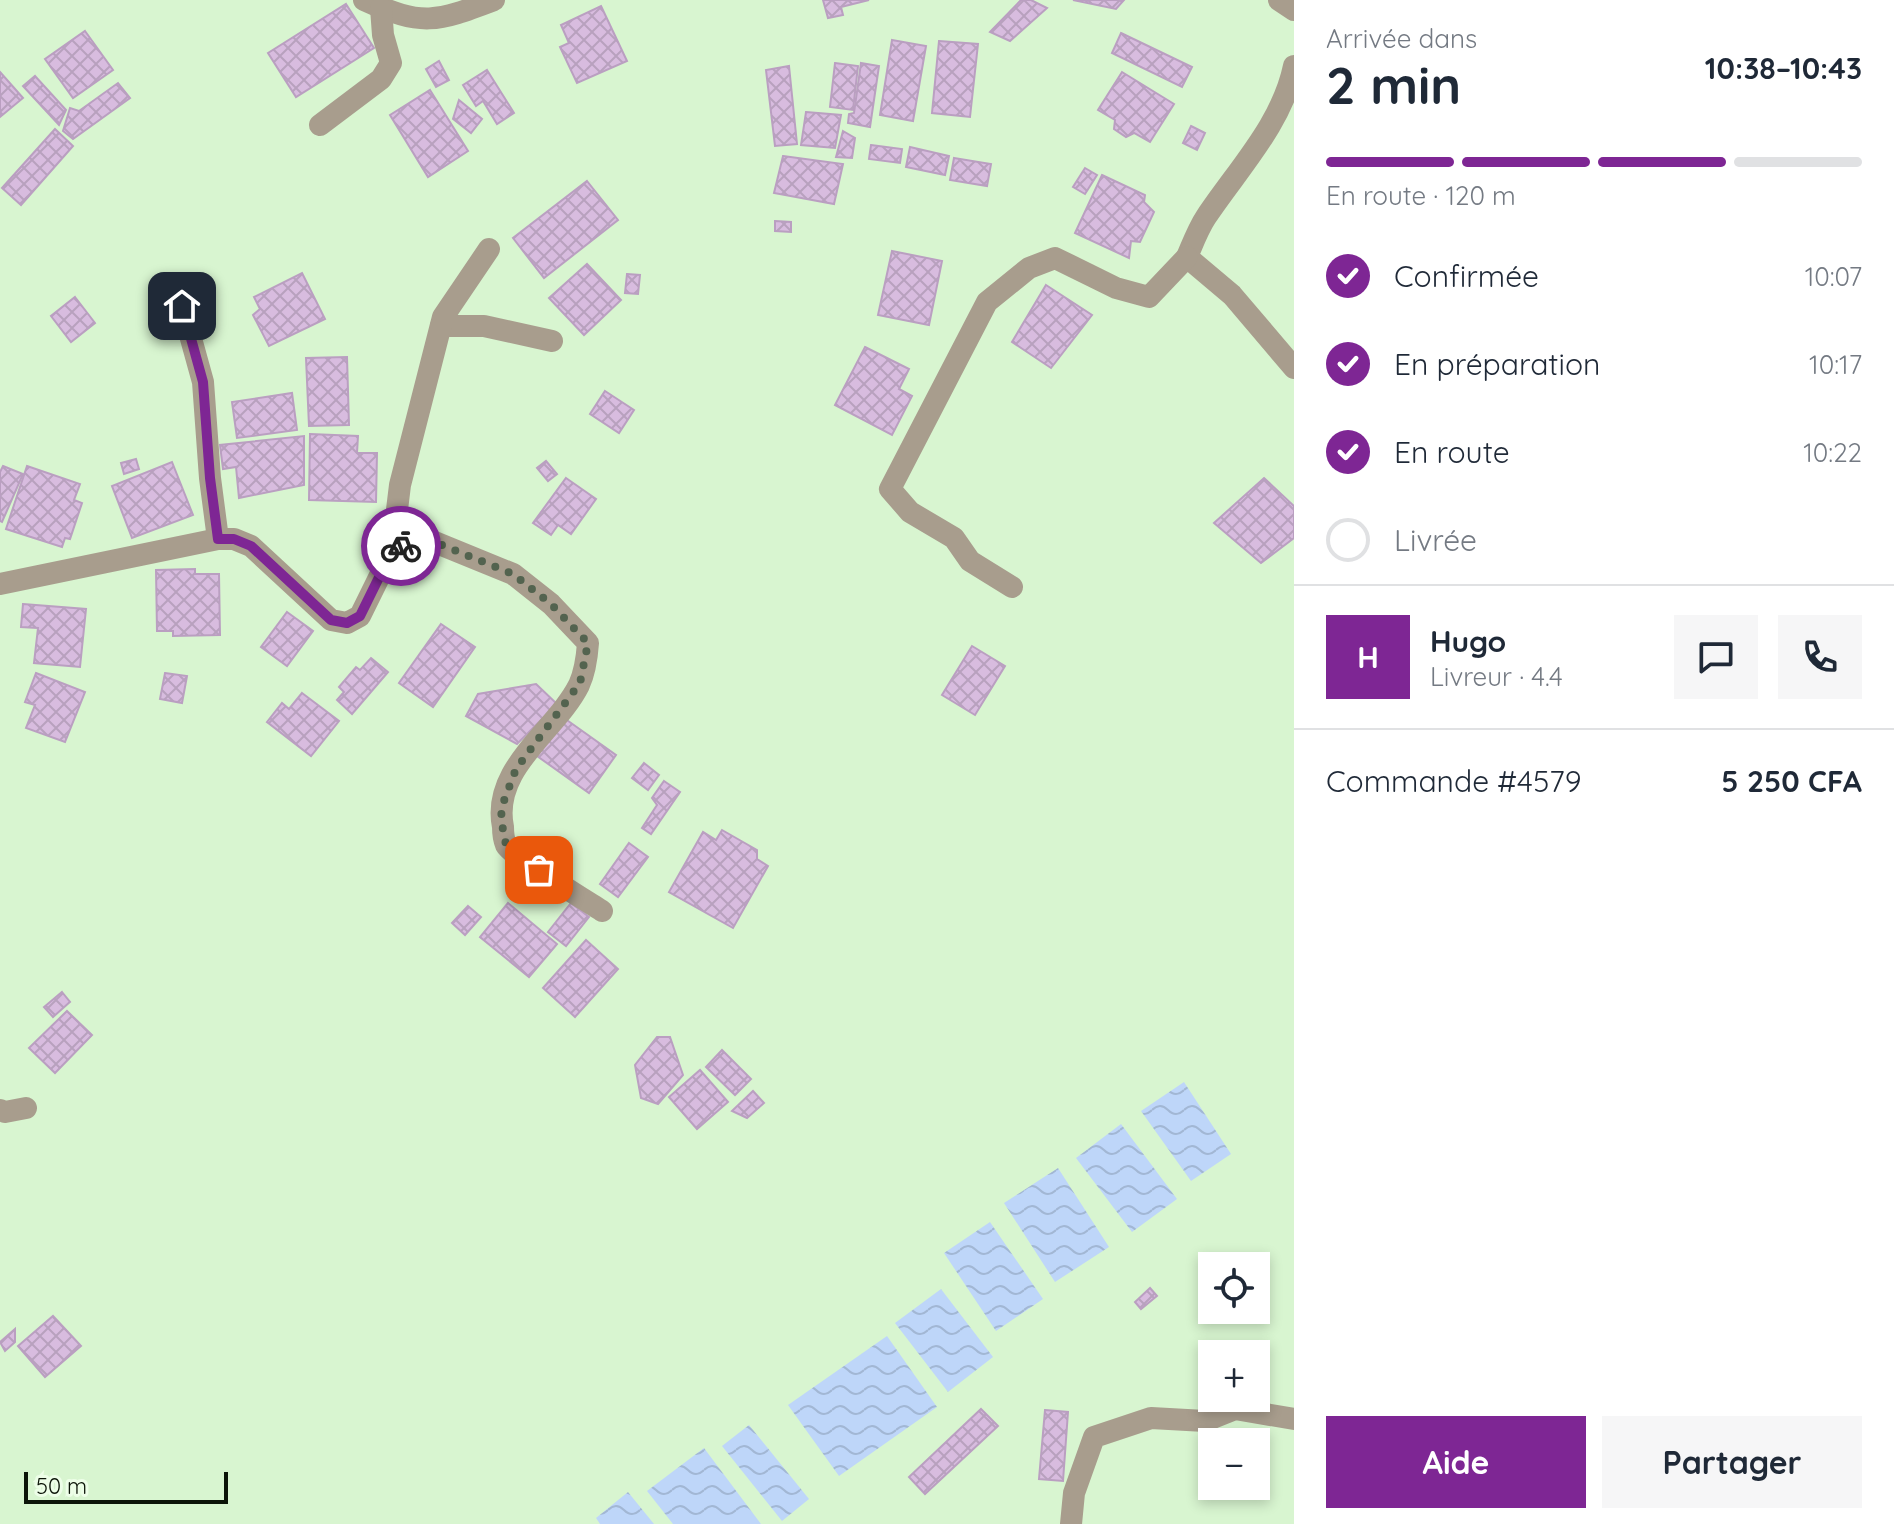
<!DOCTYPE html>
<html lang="fr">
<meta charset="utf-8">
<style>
body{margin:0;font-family:Quicksand,sans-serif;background:#f6f6f7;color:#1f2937;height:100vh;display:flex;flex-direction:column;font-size:30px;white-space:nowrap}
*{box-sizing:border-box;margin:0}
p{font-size:26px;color:#747a83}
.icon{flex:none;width:44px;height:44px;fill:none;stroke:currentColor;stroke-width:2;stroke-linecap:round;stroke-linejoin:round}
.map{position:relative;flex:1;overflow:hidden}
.drawer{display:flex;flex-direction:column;background:#fff;width:600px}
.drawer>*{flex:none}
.controls{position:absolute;left:1198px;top:1252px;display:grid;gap:16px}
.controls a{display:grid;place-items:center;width:72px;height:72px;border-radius:0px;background:#fff;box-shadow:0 4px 12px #0003;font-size:40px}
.scale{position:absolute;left:24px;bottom:20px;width:204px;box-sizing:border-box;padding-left:8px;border:4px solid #0c1509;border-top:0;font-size:22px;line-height:28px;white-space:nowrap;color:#0c1509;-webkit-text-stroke:6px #edfee8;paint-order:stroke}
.pin{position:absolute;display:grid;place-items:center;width:68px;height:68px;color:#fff;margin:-34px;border-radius:16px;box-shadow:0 4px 12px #0006}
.courier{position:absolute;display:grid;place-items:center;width:80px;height:80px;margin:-40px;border:6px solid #7e2694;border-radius:50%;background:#fff;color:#222;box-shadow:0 2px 10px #0007}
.summary em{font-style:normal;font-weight:700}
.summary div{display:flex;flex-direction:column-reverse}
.summary{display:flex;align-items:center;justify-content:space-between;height:136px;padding:0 32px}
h1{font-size:52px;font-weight:700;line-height:60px}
.bar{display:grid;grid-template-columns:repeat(4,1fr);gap:12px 8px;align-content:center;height:96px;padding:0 32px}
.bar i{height:10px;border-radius:6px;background:#e0e1e3}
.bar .active{background:#7e2694}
.bar p{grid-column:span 4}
.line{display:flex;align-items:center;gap:20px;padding:0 32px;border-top:2px solid #e0e1e3}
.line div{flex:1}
.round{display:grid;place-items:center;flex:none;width:84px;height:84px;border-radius:0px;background:#f6f6f7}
ol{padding:0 32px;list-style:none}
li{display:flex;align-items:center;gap:24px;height:88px}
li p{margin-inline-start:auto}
li .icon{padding:8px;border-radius:50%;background:#7e2694;color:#fff;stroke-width:4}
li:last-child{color:#747a83}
li i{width:44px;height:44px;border:4px solid #e0e1e3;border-radius:50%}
.primary-button{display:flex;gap:16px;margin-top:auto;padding:16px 32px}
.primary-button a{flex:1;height:92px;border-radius:0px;background:#7e2694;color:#fff;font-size:32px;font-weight:700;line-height:92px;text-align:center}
.primary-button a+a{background:#f6f6f7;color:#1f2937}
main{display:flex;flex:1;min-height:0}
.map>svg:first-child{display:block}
.water{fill:url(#water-waves)}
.building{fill:url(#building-cross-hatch);stroke:#ba9fc1;stroke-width:2}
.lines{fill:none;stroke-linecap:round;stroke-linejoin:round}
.minor{stroke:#a89d8d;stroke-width:22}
.done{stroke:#53634f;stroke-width:8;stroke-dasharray:0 14.4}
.route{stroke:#7e2694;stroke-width:10}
</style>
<main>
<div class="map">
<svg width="1294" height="1524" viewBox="0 0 1294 1524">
<defs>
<pattern id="water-waves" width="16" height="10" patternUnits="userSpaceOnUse" patternTransform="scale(2)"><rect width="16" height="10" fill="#bed6f9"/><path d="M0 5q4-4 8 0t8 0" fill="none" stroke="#a2b7d4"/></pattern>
<pattern id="building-cross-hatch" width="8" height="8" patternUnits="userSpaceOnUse" patternTransform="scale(2)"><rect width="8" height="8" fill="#d8bcdf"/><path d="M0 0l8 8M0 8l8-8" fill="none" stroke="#b8a1be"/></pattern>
</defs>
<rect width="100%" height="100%" fill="#d8f5d0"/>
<!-- water -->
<g class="water">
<polygon points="1184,1082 1231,1154 1191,1181 1141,1111"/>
<polygon points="1121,1124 1177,1199 1132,1232 1076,1158"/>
<polygon points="1058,1168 1109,1247 1055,1282 1004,1203"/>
<polygon points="990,1222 1043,1299 996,1331 944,1253"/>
<polygon points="941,1289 993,1357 948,1392 895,1323"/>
<polygon points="887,1336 937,1407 839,1476 788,1405"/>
<polygon points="749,1425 809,1499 782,1521 722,1446"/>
<polygon points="704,1448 761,1524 673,1524 647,1491"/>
<polygon points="628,1492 654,1524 600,1524 596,1518"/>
</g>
<!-- building -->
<g class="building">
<polygon points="823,0 869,0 841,7 843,15 828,18"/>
<polygon points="1021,0 1031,0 1047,8 1010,41 990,32"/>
<polygon points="1073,0 1124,0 1116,9"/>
<polygon points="346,4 374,48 296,97 268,53"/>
<polygon points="601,6 627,61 577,83 560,47 569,43 561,25"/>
<polygon points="85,31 113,70 73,98 45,59"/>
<polygon points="1121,33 1192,67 1182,87 1112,53"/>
<polygon points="892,40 926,46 913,121 880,115"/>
<polygon points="939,41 978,44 970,117 932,113"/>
<polygon points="439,61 449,80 436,87 426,69"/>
<polygon points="835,63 858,66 853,110 830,107"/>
<polygon points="861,63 879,66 870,127 848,123 849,114 854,113"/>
<polygon points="789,66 797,144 775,146 766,70"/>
<polygon points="487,70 514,113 497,124 483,101 476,106 463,85"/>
<polygon points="0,72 23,98 0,117"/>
<polygon points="1122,72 1174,104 1150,142 1134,133 1126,137 1114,129 1115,120 1098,110"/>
<polygon points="35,76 66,110 59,125 23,86"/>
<polygon points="118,83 130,98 73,139 63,131 70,108 79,111"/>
<polygon points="430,90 468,151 428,177 390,115"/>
<polygon points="459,100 482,119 471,133 453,119"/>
<polygon points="806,112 841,115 835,148 801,145"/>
<polygon points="1191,126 1205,133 1197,150 1183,143"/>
<polygon points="55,129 73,146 21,205 2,188"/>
<polygon points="843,131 855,138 852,158 836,157"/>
<polygon points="871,145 902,149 900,163 869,159"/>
<polygon points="910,147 949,156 945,175 906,167"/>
<polygon points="783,156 843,164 834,204 774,193"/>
<polygon points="954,158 991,164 987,186 950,180"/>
<polygon points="1085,168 1097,175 1085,194 1073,187"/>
<polygon points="1102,175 1145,195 1144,202 1154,212 1140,242 1131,241 1129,258 1075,233"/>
<polygon points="587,181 618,220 544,278 513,238"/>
<polygon points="775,221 791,222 791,232 775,231"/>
<polygon points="892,251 942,261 929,325 878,315"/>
<polygon points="587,264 621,300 584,335 549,298"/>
<polygon points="302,273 325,319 269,346 253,315 260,309 254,297"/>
<polygon points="627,274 640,275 638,294 625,293"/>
<polygon points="1046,285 1092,315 1051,368 1012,342"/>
<polygon points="75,297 95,323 71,342 51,316"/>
<polygon points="865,347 909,369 899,389 912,396 892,435 835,405"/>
<polygon points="347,357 349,425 309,426 306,358"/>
<polygon points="605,391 634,410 619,433 590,414"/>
<polygon points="292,393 297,430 237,438 232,402"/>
<polygon points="310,434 358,436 357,453 377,453 376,502 309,500"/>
<polygon points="304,436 304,485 239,498 236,467 223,469 220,445"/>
<polygon points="136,459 139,469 124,474 121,463"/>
<polygon points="546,461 557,474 548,481 537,468"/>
<polygon points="172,462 193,515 132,538 112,486"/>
<polygon points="3,466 23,474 2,522 0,521 0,472"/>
<polygon points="27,466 80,484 74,500 82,503 70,539 65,538 62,547 6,529"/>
<polygon points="566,478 596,499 571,534 558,525 551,535 533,523"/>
<polygon points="1264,478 1294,506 1294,538 1261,563 1214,523"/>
<polygon points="195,569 195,574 219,574 220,635 173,636 173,631 157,631 156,570"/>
<polygon points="23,604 86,609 80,667 34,663 38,628 21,627"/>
<polygon points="287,612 313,631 287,666 261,647"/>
<polygon points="441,624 475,647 433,707 399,683"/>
<polygon points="972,646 1005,666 975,715 942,695"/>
<polygon points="371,658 388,672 352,714 337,700 344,692 339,687 356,667 360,670"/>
<polygon points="36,673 85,692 65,742 26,728 35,705 25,702"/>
<polygon points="165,673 187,676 182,703 160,699"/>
<polygon points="536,684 557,704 517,744 466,716 478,694"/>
<polygon points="302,693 339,721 311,756 267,722 282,703 289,709"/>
<polygon points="564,718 616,755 589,793 537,756"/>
<polygon points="644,763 659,775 648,790 632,778"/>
<polygon points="664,781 680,792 651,834 642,828 657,805 652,798"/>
<polygon points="722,830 757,850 757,859 768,866 733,928 669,892 703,832 716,840"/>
<polygon points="629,843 648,857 618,897 600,884"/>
<polygon points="508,903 557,944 529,977 480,937"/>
<polygon points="571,903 589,917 566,946 548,932"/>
<polygon points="468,906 481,917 465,935 452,923"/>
<polygon points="586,940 618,969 575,1017 543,988"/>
<polygon points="62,992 70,1002 53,1017 44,1007"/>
<polygon points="67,1011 92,1035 55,1073 29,1048"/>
<polygon points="657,1037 670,1037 683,1075 658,1104 641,1098 635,1065"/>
<polygon points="722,1050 751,1079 735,1095 706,1067"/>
<polygon points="700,1070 728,1102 697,1129 669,1097"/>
<polygon points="753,1091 764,1103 747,1118 732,1111"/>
<polygon points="1150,1288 1157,1296 1141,1309 1135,1302"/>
<polygon points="53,1316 81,1346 45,1377 18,1346"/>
<polygon points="15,1329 15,1342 5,1351 0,1342"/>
<polygon points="981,1409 998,1426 925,1494 909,1477"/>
<polygon points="1045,1410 1068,1412 1063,1481 1039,1479"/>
</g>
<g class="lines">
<!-- minor -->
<g class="minor">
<path d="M364,0C423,27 436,22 494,0"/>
<polyline points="1279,0 1294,10"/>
<path d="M1294,66C1282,124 1238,169 1206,217C1198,229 1193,243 1187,257L1232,295L1294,368"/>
<polyline points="320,125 381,79 391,63 383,35 381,8"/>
<polyline points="182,306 203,382 210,478 218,539"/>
<polyline points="441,326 484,326 552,341"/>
<polyline points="392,551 400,485 443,317 489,249"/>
<path d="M0,584L218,539H234L251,546L331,620L347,623L360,616L392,551L413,540L432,541L513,574L551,604L588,643C587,657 585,672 579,685C556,731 491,768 503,827C503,832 504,840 506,845C512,857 586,900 602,911"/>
<polyline points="1012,587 970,561 954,538 910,512 890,489 987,302 1029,268 1055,258 1116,288 1149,297 1187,257"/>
<polyline points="0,1110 5,1112 26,1108"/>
<polyline points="1071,1524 1074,1493 1094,1437 1151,1418 1205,1421 1235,1409 1294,1419"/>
</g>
</g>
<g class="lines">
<!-- done -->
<polyline class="done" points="401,546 413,540 432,541 513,574 551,604 588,643 580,683 516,769 502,806 501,819 506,845 518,858 539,870"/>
<!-- route -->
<polyline class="route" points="182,306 203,382 210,478 218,539 234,539 251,546 331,620 347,623 360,616 392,551 401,546"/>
</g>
</svg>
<div class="controls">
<a><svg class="icon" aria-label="locate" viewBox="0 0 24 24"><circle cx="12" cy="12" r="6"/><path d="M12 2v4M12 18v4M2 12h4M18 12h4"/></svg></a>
<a>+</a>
<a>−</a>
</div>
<div class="scale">50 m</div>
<div class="pin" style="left:539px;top:870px;background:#ea580c"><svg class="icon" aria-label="bag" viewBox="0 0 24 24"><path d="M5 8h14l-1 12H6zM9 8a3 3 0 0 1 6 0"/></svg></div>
<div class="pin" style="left:182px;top:306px;background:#1f2937"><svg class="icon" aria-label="home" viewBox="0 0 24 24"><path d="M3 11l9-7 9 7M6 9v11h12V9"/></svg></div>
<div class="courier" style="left:401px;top:546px"><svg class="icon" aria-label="bike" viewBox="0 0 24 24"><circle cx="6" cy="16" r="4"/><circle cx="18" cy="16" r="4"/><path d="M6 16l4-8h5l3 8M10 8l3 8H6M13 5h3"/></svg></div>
</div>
<section class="drawer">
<div class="summary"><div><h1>2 min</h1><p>Arrivée dans</p></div><em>10:38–10:43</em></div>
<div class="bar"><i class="active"></i><i class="active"></i><i class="active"></i><i></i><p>En route · 120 m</p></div>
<ol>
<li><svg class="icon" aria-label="check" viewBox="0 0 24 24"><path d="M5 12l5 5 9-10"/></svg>Confirmée<p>10:07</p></li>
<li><svg class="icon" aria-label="check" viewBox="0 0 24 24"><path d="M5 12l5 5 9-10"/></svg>En préparation<p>10:17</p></li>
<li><svg class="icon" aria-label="check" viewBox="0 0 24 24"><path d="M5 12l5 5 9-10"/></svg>En route<p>10:22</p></li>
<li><i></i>Livrée</li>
</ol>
<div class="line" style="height:144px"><b class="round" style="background:#7e2694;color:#fff">H</b><div><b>Hugo</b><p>Livreur · 4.4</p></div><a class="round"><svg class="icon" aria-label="chat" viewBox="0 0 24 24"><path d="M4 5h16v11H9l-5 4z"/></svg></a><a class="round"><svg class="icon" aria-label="phone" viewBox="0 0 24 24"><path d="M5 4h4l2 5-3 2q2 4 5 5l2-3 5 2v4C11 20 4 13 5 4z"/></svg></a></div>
<div class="line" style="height:104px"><div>Commande #4579</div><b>5 250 CFA</b></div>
<div class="primary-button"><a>Aide</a><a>Partager</a></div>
</section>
</main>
